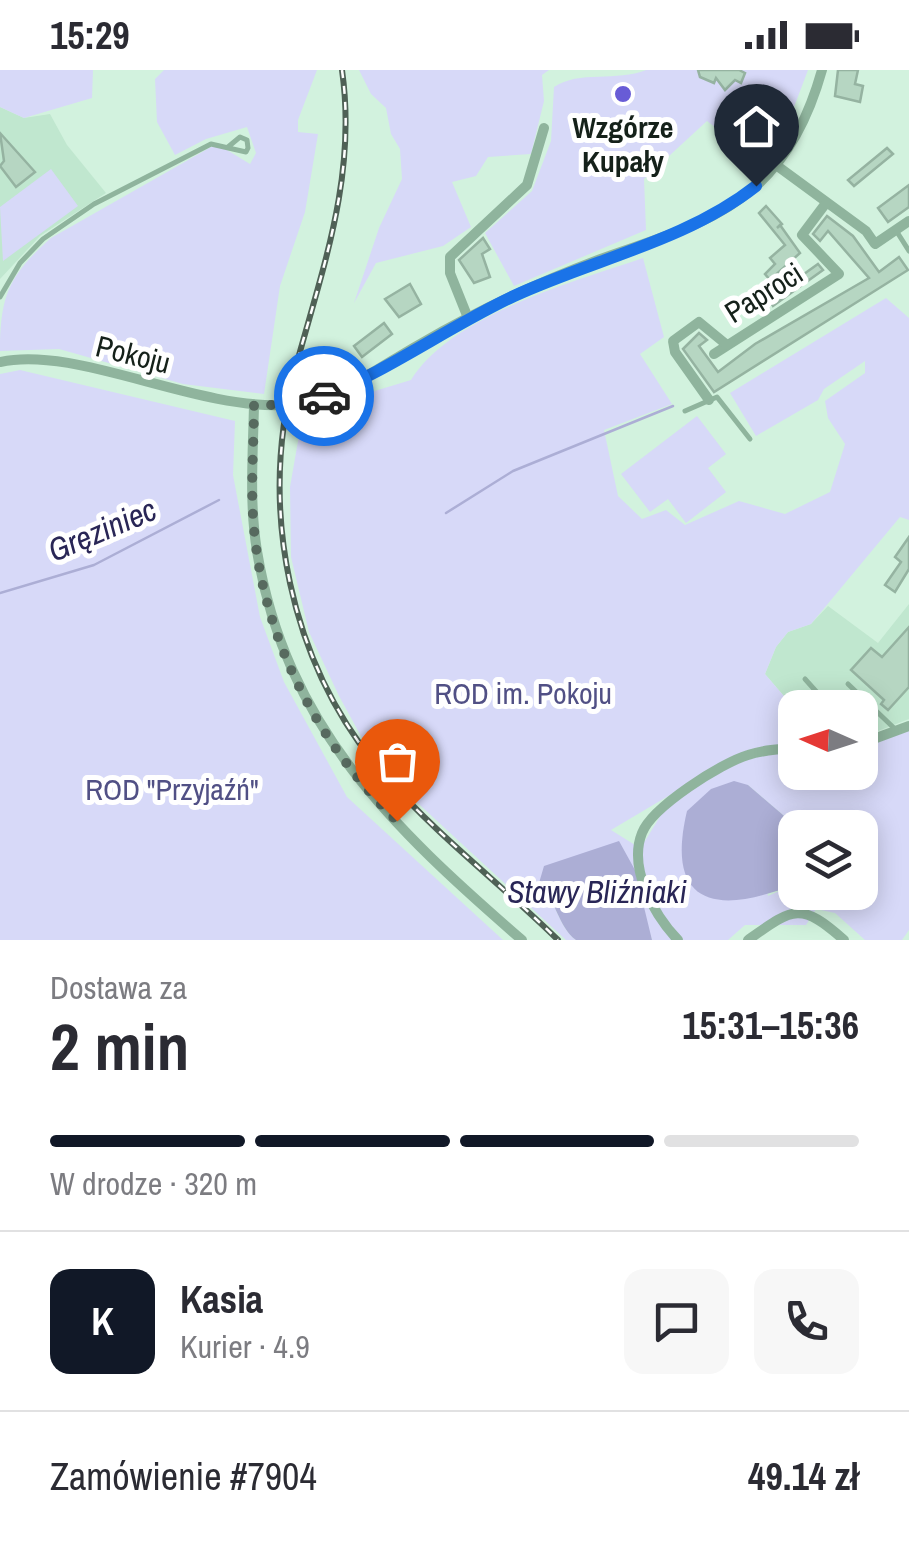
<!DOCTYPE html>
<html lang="pl">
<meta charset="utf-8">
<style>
body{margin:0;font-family:"Archivo Narrow",sans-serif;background:#f7f7f7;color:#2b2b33;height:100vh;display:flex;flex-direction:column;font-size:38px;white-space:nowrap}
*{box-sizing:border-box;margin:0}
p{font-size:32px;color:#7c7c81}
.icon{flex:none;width:55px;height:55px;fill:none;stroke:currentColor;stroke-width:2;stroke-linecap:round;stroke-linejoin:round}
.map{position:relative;height:870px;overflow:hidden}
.panel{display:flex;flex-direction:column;background:#fff;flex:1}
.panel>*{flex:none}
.needle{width:65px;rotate:273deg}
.fabs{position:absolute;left:778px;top:620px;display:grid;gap:20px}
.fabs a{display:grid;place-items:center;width:100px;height:100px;border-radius:20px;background:#fff;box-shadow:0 5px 25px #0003;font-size:50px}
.pin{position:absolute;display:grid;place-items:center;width:85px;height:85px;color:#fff;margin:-102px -42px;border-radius:50% 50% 50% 0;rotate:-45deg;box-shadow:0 0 10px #0007}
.pin .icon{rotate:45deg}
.courier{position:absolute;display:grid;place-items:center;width:100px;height:100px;margin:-50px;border:8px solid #1a73e8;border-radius:50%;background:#fff;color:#222;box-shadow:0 2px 12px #0007}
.head em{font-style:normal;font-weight:700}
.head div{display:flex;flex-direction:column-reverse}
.head{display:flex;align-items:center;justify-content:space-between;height:170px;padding:0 50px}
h1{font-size:65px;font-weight:700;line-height:75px}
.bar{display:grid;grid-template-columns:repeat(4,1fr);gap:15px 10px;align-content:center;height:120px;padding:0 50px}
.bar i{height:12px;border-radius:8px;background:#e1e1e2}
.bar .current{background:#111827}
.bar p{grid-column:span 4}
.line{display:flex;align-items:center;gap:25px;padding:0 50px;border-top:2px solid #e1e1e2}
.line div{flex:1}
.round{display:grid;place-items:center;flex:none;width:105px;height:105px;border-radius:20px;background:#f7f7f7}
.status{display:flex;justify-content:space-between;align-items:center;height:70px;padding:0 50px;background:#fff;direction:ltr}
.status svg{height:28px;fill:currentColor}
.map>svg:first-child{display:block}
.built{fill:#c0e7cf}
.green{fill:#d7d9f8;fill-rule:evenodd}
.water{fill:#acaed5}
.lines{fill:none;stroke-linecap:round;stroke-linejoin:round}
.stream{stroke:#acaed5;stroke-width:2.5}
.building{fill:#b6d6c2;stroke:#95b3a1;stroke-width:2.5}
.service{stroke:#8fb49d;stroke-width:5}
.minor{stroke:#8fb49d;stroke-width:10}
.rail-casing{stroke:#4f6156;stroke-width:6}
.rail{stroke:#fff;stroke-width:2.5;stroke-dasharray:8;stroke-linecap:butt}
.done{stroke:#576a5f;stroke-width:10;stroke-dasharray:0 18}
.route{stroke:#1a73e8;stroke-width:12}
.poi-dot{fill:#685cd6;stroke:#fff;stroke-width:4}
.labels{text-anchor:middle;stroke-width:10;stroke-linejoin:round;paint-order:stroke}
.poi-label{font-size:30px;font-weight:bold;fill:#15211a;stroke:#fff}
.street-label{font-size:30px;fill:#15211a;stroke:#fff}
.park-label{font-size:30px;fill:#515085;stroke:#fff}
.water-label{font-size:32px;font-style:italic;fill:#292656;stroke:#fff}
</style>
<div class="status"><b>15:29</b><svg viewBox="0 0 49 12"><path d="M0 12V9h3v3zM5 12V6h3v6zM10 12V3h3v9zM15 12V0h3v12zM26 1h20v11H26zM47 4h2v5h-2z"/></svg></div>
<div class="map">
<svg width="909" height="870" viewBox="0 0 909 870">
<rect width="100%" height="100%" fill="#d2f2de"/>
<!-- built -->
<g class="built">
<polygon points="0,37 24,48 50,44 67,75 106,123 40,166 0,209"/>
<polygon points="909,534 909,649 860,668 860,638 795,639 765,604 776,577 788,562 811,554 828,536 878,573"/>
</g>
<!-- green -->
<g class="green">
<polygon points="0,0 93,0 92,28 24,48 0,37"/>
<path d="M164,0H317L298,50V62L318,64L305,142L280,216L264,324L183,314L59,279L0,281C0,226 9,205 51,168L211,77H222L250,94L256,83L247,57L206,69L175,85L157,52L155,9Z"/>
<polygon points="359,0 549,0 542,5 544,31 531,84 488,87 476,106 452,112 471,157 443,176 376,193 354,233 379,158 402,109 400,79 391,64 386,38 371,24"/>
<path d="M646,0H808L791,45L760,91L707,51L644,109L646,160L514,216L485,163L532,121L551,71L554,17C579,0 617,12 646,0Z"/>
<polygon points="51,99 78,136 3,191 0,137"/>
<path d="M643,188L664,267L640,284L672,334L604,360L618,426L642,449L666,440L685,455L739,431L785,444L830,422L845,374L828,348L825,331L865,303V291L824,319L818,330L756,366L730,323L886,228L909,248V450L900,447L811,554L788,562L776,577L765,604L795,639V702H860V677L909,660V860L902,870H865L835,843L816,839L806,855H745L728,870H652L644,845L539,813C556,829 558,857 576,870H566L409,725L390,698L368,679L339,626L309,562L291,487L290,417L301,354L335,333L411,310C451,245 573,212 643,188ZM748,715L797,757L860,758V822H795V814L768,826ZM675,722L645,771L635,775L611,760Z"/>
<polygon points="20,300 235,351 233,405 260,547 284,612 347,727 503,870 0,870 0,304"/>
<polygon points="697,346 726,384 708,398 726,422 686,453 668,429 650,442 621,404"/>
</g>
<!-- water -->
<g class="water">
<path d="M734,711L748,715L797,757L795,814C719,845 664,838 687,741L711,719Z"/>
<path d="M619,771L635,800L652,870H576C558,857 556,829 539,813L544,796Z"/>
</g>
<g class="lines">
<!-- stream -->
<g class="stream">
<polyline points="446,443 513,401 673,336"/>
<polyline points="0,523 94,495 219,430"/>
</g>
</g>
<!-- building -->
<g class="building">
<polygon points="698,0 739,0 745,3 741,13 735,10 725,20 716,8 714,13 700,7"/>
<polygon points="838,0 858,0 855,14 863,16 860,32 835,26"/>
<polygon points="0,63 35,102 16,117 0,96 4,91"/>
<polygon points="887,78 893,84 854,116 848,110"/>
<polygon points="909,115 909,137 888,152 878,138"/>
<polygon points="766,136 782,154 777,158 780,155 800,183 770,210 765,204 775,194 770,188 785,175 759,143"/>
<polygon points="827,146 853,166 879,202 899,187 908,200 714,322 683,279 699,263 707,270 699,276 718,302 755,274 869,208 828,161 820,171 813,164"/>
<polygon points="483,168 490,179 482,184 490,207 474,213 459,190"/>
<polygon points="818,194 823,200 773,236 769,229"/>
<polygon points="410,214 421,234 399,247 385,229"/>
<polygon points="384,253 392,264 362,287 354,276"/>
<polygon points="909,467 909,499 895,522 885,515 901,492 895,487"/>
<polygon points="909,557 909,617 888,640 881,634 884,630 851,600 871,578 882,587"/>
</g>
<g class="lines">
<!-- service -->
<g class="service">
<polyline points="897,162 909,181"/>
<polyline points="0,227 20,193 43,169 94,134 211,74 246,82 248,78 247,70 240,67 228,77"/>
<polyline points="685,341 717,327 750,369"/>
<polyline points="805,609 831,638"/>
<polyline points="848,614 895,659"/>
</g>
<!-- minor -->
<g class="minor">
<polyline points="776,95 866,161 875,174 909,151"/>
<polyline points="468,248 450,203 450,187 527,115 544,58"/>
<polyline points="714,284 839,204 802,165 826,133"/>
<path d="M0,292C75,275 193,339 283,335C334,333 377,298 420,274C477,241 537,213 598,190C652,170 711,156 755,117C789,87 810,43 822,0"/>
<polyline points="709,330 675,282 673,271 699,252 727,275"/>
<path d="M254,335C253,383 249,433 257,481C286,657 393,758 522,870"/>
<polyline points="860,674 909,656"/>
<path d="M678,870C654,845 628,798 642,763C652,737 721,693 748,685C763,680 779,679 795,678"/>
<path d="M748,870C793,838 800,831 844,870"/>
</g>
<!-- rail casing -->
<g class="rail-casing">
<path id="rail" d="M342,0C357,105 323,197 296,296C257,438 289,597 387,708C439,767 502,815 558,870"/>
</g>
<!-- rail -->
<use href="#rail" class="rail"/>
</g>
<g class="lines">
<!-- done -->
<path class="done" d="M324,326L289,335H254C254,376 250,418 254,459C264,571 318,673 397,751"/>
<!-- route -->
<path class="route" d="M324,326C386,302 450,256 514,226C594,189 686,171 756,116"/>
</g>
<!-- markers -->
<circle class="poi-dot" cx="623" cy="24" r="10"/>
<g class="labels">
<!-- poi labels -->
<g class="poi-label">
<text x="623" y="68">Wzgórze<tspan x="623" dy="34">Kupały</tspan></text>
</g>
<!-- street labels -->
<g class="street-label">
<text transform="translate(764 223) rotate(-32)" y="10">Paproci</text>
<text transform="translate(133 285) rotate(14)" y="10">Pokoju</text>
</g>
<!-- park labels -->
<g class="park-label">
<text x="523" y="634">ROD im. Pokoju</text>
<text x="172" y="730">ROD "Przyjaźń"</text>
</g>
<!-- water labels -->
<g class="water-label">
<text transform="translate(102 460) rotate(-23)" y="11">Gręziniec</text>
<text x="597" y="833">Stawy Bliźniaki</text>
</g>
</g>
</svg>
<div class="fabs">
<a><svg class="needle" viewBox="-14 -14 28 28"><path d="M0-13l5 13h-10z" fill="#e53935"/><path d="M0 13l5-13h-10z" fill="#7c7c81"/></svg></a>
<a><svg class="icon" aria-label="layers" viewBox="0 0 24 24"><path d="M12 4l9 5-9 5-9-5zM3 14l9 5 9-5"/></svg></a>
</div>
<div class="pin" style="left:397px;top:751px;background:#ea580c"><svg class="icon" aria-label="bag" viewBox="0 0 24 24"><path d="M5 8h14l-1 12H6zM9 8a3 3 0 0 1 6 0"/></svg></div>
<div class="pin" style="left:756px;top:116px;background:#1f2937"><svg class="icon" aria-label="home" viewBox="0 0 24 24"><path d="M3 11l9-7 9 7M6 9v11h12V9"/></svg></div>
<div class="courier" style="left:324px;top:326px"><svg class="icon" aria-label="car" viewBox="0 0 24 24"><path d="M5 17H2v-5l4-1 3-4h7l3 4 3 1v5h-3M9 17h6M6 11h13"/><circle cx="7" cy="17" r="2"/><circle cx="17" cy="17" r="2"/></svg></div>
</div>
<section class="panel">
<div class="head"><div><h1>2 min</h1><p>Dostawa za</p></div><em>15:31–15:36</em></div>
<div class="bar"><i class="current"></i><i class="current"></i><i class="current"></i><i></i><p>W drodze · 320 m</p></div>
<div class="line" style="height:180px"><b class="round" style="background:#111827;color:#fff">K</b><div><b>Kasia</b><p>Kurier · 4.9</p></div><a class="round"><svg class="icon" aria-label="chat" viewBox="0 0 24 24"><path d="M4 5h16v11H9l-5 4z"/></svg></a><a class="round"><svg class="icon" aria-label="phone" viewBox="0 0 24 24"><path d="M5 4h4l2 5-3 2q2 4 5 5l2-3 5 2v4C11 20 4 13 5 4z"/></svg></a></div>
<div class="line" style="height:130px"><div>Zamówienie #7904</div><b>49.14 zł</b></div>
</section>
